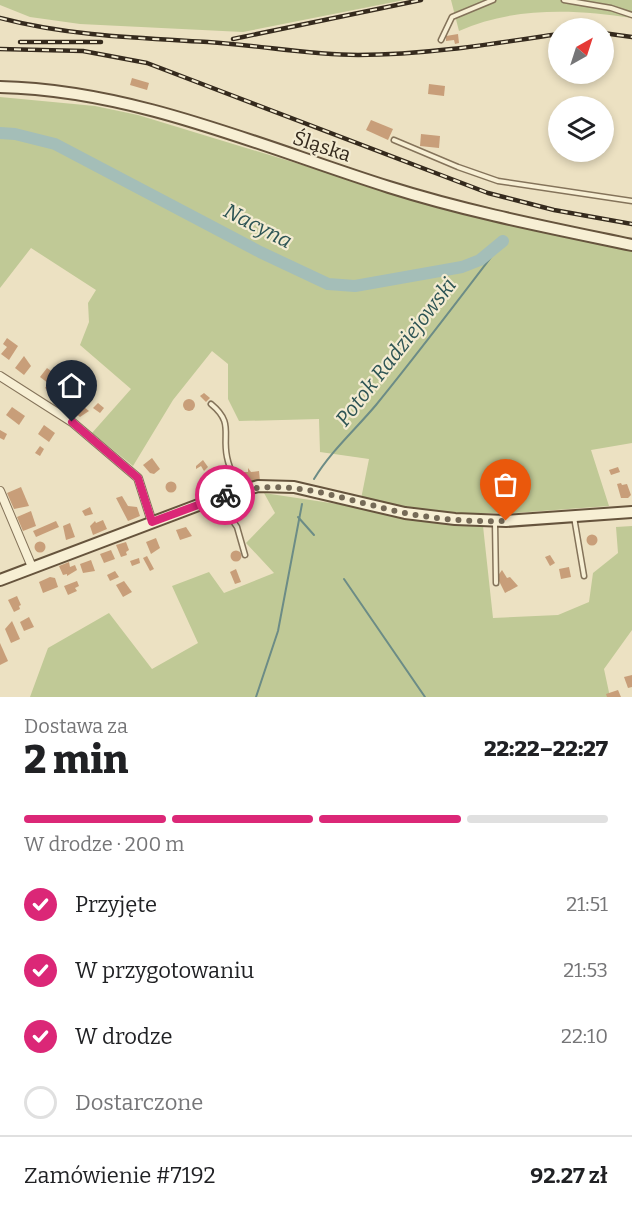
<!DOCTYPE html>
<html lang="pl">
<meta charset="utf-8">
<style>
body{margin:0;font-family:Bitter,serif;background:#f2f2f2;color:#202124;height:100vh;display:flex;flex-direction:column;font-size:22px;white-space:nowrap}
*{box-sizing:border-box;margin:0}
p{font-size:20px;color:#757577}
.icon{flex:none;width:33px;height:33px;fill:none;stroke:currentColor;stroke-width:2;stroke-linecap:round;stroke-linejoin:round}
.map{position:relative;height:697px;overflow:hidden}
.details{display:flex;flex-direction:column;background:#fff;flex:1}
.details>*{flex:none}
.needle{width:39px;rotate:39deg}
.fabs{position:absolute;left:548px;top:18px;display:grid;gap:12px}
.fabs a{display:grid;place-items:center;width:66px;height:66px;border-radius:50%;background:#fff;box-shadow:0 3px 9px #0003;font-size:30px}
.pin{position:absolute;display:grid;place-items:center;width:51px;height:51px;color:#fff;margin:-62px -26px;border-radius:50% 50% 50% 0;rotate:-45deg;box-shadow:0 0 6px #0007}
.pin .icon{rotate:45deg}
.courier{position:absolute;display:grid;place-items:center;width:60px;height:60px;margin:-30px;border:4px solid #db2777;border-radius:50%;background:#fff;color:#222;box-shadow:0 2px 8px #0007}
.headline em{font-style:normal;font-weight:800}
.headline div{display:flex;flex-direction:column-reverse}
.headline{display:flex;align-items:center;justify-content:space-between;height:102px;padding:0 24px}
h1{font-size:39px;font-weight:800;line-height:45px}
.bar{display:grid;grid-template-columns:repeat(4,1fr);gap:9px 6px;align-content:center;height:72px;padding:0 24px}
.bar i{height:8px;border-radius:4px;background:#e0e0e0}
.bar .on{background:#db2777}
.bar p{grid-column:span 4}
.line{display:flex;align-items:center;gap:15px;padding:0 24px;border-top:2px solid #e0e0e0}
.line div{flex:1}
ol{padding:0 24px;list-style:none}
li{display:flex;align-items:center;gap:18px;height:66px}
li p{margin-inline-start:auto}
li .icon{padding:6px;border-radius:50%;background:#db2777;color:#fff;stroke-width:4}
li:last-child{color:#757577}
li i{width:33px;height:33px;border:3px solid #e0e0e0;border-radius:50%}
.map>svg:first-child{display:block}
.green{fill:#c0c996}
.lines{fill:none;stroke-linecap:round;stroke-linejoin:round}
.stream{stroke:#6c8c86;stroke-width:2}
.river{stroke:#a4beb8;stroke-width:12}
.building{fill:#c89e79}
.lane-casing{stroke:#84735a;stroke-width:7}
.street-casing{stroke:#84735a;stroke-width:10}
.secondary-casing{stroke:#66543d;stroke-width:14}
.lane{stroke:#f7efd4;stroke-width:4}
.street{stroke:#f7efd4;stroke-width:8}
.secondary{stroke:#f7efd4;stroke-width:10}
.rail-casing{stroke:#352a1d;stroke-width:4.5}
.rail{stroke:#f3ebd1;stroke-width:2;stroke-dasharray:7;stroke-linecap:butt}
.done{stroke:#756a57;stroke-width:6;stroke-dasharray:0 10.8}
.route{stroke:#db2777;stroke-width:8}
.labels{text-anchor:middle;stroke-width:4.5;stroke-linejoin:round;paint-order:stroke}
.street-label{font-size:20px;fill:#352a1d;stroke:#f3ebd1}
.water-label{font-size:21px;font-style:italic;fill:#2d5454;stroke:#f3ebd1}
</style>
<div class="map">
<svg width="632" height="697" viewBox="0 0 632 697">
<rect width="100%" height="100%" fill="#ece1c2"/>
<!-- green -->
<g class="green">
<polygon points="0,0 404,0 243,32 80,24 30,17 0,5"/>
<path d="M451,0H632V18C575,9 512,7 459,31Z"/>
<path d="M0,97L95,106L138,115L457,212L632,251V443L591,450L609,506L500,514L509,511C461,519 409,506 361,499L369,459L320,452L319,419L239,421L228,399V364L212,351L173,400L133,466L92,433L131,389L80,345L89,322L88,303L96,290L31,248L0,288Z"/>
<polygon points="264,493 483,526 493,618 558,615 589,602 593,573 618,553 616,527 632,526 632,630 604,669 610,697 30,697 48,648 109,613 152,669 198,643 172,586 209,572 224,593 274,573 246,543 275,513"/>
</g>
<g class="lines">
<!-- stream -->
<g class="stream">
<path d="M314,479C331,451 355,430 376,405C419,352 460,298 501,244"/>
<polyline points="298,517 314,535"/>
<polyline points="344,579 425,697"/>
<polyline points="256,697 278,631 302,504"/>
</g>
<!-- river -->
<polyline class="river" points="0,133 15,134 55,144 260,252 328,284 355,286 462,267 480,260 503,241"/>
</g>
<!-- building -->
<g class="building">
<polygon points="458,34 459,43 455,44 454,40 446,41 446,36"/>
<polygon points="132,78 149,83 147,90 130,85"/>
<polygon points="429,84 445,86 444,96 428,94"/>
<polygon points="371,120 393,129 388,140 366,130"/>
<polygon points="421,134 440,136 439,148 420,146"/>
<polygon points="7,338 18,346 9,360 1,354 7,347 3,344"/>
<polygon points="24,356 31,366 24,375 15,368"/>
<polygon points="47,368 62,379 51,393 45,388 48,383 40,377"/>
<polygon points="67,386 76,393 67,404 62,391"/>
<polygon points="204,393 210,398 206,402 200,396"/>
<circle cx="189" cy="405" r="6"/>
<polygon points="79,403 89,411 80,417 72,411"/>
<polygon points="98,403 104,408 100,413 93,408"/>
<polygon points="12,407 25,416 19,425 6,415"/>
<polygon points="44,425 55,433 49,442 38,434"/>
<polygon points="0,430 7,434 4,440 0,438"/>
<polygon points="40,446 44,449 40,456 35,453"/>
<polygon points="152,458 160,469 154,474 150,473 143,465"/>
<polygon points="203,460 208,467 204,471 201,466 196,469 196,466"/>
<polygon points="618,467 620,472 611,475 609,470"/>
<polygon points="248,468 251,472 259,471 260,481 241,482 240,472 248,472"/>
<polygon points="226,472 229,483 204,491 200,480"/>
<circle cx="171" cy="487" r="5.5"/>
<polygon points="621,483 622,485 627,484 631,495 628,498 621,498 617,484"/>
<polygon points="21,487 29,506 14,509 7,493"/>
<polygon points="122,496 128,506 137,507 140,516 128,521 116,498"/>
<polygon points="248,500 249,509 235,511 234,502"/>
<polygon points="90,507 93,514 85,516 82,511"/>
<polygon points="31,511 36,526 23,531 17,517"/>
<polygon points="103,520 107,529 93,535 90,526 95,521 96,523"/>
<polygon points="56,521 59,527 36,537 33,531"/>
<polygon points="70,523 75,537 66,540 63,526"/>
<polygon points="186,527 192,536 180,540 176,530"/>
<circle cx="592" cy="540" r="5.5"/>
<polygon points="156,538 160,548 151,554 146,542"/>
<circle cx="40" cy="547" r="5.5"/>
<polygon points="126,542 129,550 126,552 127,555 121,557 116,545"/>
<polygon points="111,550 115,559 104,563 100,554"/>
<circle cx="236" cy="556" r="5.5"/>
<polygon points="550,555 555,563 550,566 545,557"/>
<polygon points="147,556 154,569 150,571 143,558"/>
<polygon points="139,558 140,563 132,566 130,561"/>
<polygon points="91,560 95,571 83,573 80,564"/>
<polygon points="69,562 70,567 75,565 77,570 67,576 67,574 63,575 59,566"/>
<polygon points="569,567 571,577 561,579 559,569"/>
<polygon points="236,569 241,582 235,584 230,572"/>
<polygon points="502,570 507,578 510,577 518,586 505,593 497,577"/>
<polygon points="115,571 119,577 110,581 107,575"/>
<polygon points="50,577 55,578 58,587 43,593 39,582"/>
<polygon points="77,581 79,586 75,588 77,591 68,595 64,586"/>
<polygon points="124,581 132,592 123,597 116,585"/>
<polygon points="17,596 21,605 19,606 20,609 14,612 8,600"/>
<polygon points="29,617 34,627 24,631 20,622"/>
<polygon points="12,621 20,639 11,643 5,629"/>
<polygon points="0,643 8,661 0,665"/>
<polygon points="632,675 632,687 628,688 624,677"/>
<polygon points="618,690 621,697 607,697 606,694"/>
</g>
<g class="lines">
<!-- lane casing -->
<g class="lane-casing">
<g id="lane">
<polyline points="564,0 611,8 632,15"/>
<polyline points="441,40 452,17 493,0"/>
<polyline points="394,140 458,167 498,181 632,201"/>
<path d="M211,404C234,423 222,433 227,457C229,468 235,480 239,490"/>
<polyline points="217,498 237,527 245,555"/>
<polyline points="574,517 584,576"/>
<polyline points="495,522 496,583"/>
</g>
</g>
<!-- street casing -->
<g class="street-casing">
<g id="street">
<polyline points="0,376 72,422 138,478 152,522"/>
<polyline points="0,491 32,567"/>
</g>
</g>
<!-- secondary casing -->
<g class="secondary-casing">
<g id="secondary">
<path d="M0,87C135,90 262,147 389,187C468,212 551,228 632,245"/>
<polyline points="0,580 217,498 258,486 294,487 405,513 455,519 506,521 632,512"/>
</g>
</g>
<!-- lane -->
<use href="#lane" class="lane"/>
<!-- street -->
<use href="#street" class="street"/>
<!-- secondary -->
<use href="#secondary" class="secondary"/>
<!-- rail casing -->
<g class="rail-casing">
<g id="rail">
<path d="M0,18C68,36 138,38 208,42C258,45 308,55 358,55C425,55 492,44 558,34"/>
<polyline points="603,33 632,37"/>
<polyline points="233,39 421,0"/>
<polyline points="20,42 101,42"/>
<polyline points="0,49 83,51 147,63 488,193 554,210 632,224"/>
</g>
</g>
<!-- rail -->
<use href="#rail" class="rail"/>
</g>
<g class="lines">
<!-- done -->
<path class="done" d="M225,495C286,475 336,498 396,511C431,519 469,522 506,521"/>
<!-- route -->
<polyline class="route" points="72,422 138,478 152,522 225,495"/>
</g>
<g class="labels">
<!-- street labels -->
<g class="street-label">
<text transform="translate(322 146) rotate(18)" y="7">Śląska</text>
</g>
<!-- water labels -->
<g class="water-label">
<text transform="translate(258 226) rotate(27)" y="7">Nacyna</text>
<text transform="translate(396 352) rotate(-52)" y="7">Potok Radziejowski</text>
</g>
</g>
</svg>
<div class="fabs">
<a><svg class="needle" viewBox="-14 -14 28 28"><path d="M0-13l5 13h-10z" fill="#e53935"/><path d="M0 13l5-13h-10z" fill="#757577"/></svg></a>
<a><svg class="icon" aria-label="layers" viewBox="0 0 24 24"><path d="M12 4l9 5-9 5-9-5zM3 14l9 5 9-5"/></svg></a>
</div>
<div class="pin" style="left:506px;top:521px;background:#ea580c"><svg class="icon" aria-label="bag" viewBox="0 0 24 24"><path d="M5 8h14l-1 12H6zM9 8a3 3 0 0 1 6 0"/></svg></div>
<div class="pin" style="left:72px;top:422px;background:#1f2937"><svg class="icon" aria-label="home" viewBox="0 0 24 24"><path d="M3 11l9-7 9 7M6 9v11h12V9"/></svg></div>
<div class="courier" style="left:225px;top:495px"><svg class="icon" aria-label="bike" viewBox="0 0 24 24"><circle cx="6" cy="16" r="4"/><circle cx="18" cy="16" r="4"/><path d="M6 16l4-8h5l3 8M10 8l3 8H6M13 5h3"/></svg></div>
</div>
<section class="details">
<div class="headline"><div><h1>2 min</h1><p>Dostawa za</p></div><em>22:22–22:27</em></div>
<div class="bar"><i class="on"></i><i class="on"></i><i class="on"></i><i></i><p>W drodze · 200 m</p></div>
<ol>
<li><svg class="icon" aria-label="check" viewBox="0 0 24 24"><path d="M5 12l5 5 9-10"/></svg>Przyjęte<p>21:51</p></li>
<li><svg class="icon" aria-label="check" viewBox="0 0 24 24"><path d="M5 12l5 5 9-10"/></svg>W przygotowaniu<p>21:53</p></li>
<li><svg class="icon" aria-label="check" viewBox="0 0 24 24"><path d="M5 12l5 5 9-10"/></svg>W drodze<p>22:10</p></li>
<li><i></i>Dostarczone</li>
</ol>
<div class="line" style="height:78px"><div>Zamówienie #7192</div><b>92.27 zł</b></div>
</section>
